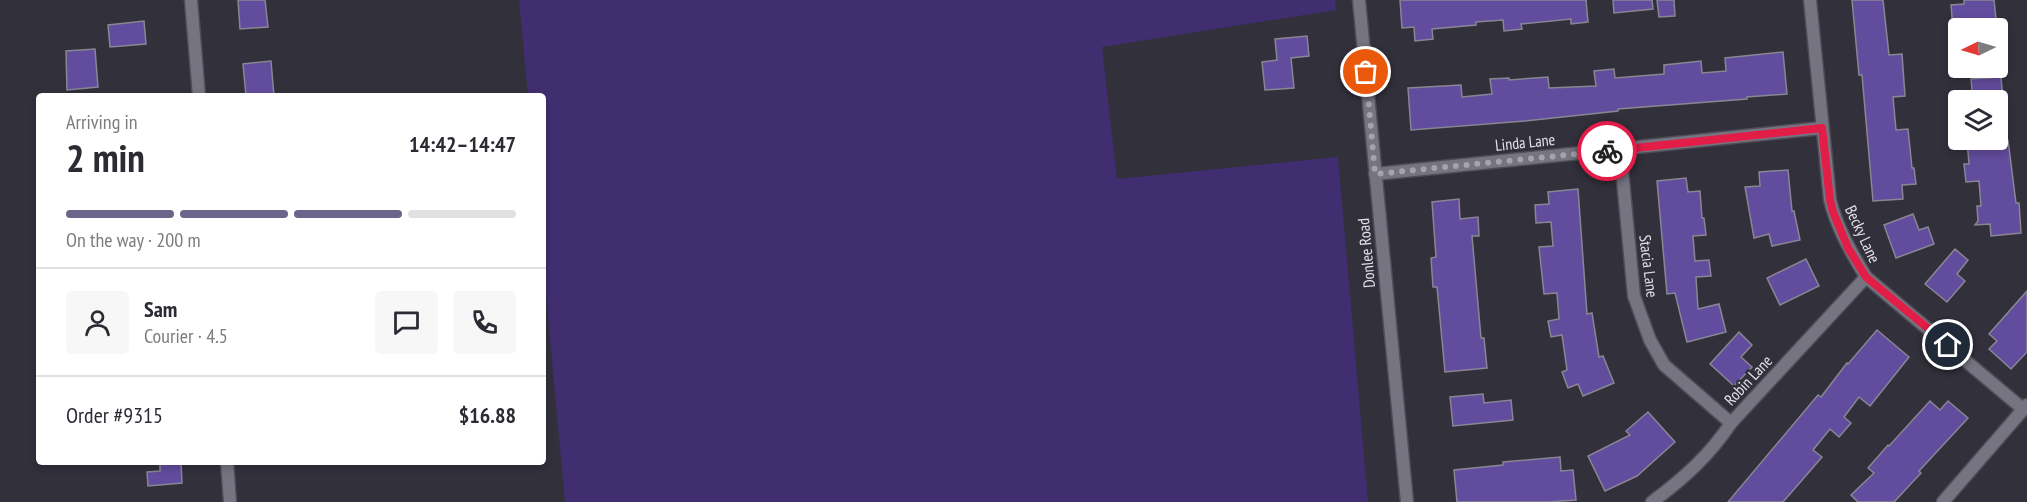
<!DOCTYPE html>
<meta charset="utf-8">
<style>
body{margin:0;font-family:"PT Sans Narrow",sans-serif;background:#f7f7f7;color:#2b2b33;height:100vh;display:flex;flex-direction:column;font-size:22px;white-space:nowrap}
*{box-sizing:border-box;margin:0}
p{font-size:20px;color:#7c7c81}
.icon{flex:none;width:33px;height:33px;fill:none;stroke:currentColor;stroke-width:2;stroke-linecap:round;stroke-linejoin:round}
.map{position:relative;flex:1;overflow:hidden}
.side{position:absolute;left:36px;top:93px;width:510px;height:372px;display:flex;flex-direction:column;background:#fff;border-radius:6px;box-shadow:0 3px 9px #0003}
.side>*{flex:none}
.needle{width:39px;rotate:265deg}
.fabs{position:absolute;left:1948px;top:18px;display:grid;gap:12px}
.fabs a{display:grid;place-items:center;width:60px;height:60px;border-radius:6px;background:#fff;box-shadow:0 3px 9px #0003;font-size:30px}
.pin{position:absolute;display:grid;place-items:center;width:51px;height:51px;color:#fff;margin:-26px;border:3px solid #fff;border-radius:50%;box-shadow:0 2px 6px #0007}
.courier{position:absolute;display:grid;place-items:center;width:60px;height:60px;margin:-30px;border:4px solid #e11d48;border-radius:50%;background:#fff;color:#222;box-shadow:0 2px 8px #0007}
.overview em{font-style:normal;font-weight:700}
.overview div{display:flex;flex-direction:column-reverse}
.overview{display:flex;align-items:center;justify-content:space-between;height:102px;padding:0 30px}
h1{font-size:39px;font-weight:700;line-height:45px}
.bar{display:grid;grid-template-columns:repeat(4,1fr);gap:9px 6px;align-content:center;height:72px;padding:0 30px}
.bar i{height:8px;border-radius:4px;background:#e1e1e2}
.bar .selected{background:#6b648b}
.bar p{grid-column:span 4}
.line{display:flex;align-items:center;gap:15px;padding:0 30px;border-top:2px solid #e1e1e2}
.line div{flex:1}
.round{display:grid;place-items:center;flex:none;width:63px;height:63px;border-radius:6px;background:#f7f7f7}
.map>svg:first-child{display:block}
.green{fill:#412e70}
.building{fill:#624c9d;stroke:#898694;stroke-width:1.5}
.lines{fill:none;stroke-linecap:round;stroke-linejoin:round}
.minor-casing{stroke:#4e4c55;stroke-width:15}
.minor{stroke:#767481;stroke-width:12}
.done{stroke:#a4a3ab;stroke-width:6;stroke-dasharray:0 10.8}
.route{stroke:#e11d48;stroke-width:8}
.labels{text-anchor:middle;stroke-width:5;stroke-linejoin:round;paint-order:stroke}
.street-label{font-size:16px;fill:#e2e1e8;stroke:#32303b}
</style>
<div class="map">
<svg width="2027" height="502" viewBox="0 0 2027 502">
<rect width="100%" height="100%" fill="#32303b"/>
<!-- green -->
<polygon class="green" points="519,0 1335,0 1336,10 1102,47 1117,179 1338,157 1368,502 565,502 543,264 543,96 528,96"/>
<!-- building -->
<g class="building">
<polygon points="238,0 265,0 268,27 240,29"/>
<polygon points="1400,0 1586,0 1588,22 1571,24 1571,19 1521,24 1522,29 1504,31 1503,20 1476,22 1476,25 1432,29 1433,39 1415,41 1414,27 1402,28"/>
<polygon points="1613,0 1652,0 1653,9 1614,13"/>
<polygon points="1657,0 1674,0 1675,16 1659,17"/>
<polygon points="1852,0 1883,0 1889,55 1902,54 1905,96 1893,97 1896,130 1908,129 1912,168 1914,168 1916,184 1902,185 1903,199 1873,201 1862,75 1859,75"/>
<polygon points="1964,0 1994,0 1996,19 1993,19 1994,28 1953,28 1951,5 1964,4"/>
<polygon points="144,21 146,44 110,47 108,25"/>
<polygon points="1307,36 1309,56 1291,58 1294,88 1265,90 1262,62 1277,60 1275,39"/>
<polygon points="95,49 98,87 67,90 66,51"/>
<polygon points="1783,52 1787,94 1747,97 1747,99 1618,109 1618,111 1525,121 1411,130 1408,88 1461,85 1462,97 1492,94 1490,79 1509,78 1509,80 1548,77 1549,88 1596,86 1594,71 1614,69 1615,78 1664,74 1664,65 1701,61 1702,73 1726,71 1725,58"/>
<polygon points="271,61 274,96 246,96 243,64"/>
<polygon points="2001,77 2003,100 1973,100 1971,79"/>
<polygon points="1967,140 2008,140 2016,203 2019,203 2021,233 1991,236 1990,224 1975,225 1978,221 1977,206 1981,206 1979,181 1966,182 1964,164 1969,164"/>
<polygon points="1788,170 1792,211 1794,211 1800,240 1772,246 1769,234 1754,238 1745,187 1760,186 1759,172"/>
<polygon points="1686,178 1688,192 1700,191 1702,218 1704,218 1706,235 1693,236 1695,261 1709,260 1711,276 1696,277 1698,309 1719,304 1726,332 1687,342 1675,293 1667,294 1657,181"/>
<polygon points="1578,189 1587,314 1592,313 1599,357 1603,356 1614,383 1583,396 1578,384 1568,388 1562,372 1567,370 1562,335 1551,337 1548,321 1559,319 1557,293 1544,294 1539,247 1553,246 1551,222 1536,223 1535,205 1549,204 1548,192"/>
<polygon points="1459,199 1460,219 1478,217 1479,236 1472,236 1481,338 1484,338 1487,368 1445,372 1437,287 1433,287 1431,258 1436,257 1432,202"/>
<polygon points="1913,214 1919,230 1928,227 1934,244 1896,258 1884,225"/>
<polygon points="1955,249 1968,260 1957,274 1965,281 1947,302 1925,284"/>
<polygon points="1806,259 1819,286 1780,305 1767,278"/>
<polygon points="2027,291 2027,352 2011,369 1989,349 1997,341 1989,334"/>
<polygon points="1877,330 1909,357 1870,406 1859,397 1844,417 1851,423 1839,437 1830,429 1813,450 1822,457 1783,502 1728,502 1818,395 1821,397 1847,363 1848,364"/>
<polygon points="1739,332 1752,345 1741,357 1752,367 1734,386 1710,364"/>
<polygon points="1483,394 1484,403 1511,400 1513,420 1453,426 1450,397"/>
<polygon points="1930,401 1940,410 1948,401 1968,418 1919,471 1921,473 1894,502 1858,502 1851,495 1874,473 1868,468 1888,445 1889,446"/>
<polygon points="1648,412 1675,442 1637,476 1605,491 1588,456 1630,435 1626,431"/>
<polygon points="1560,457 1561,471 1573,470 1576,500 1549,502 1457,502 1454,470 1503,465 1503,462"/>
<polygon points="160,462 181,462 182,483 148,486 147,472 160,471"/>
</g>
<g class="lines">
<!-- minor casing -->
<g class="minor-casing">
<g id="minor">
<polyline points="191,0 199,96"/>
<polyline points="1359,0 1407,502"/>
<path d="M1810,0L1830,200C1837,228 1851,252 1866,277L2023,409"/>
<polyline points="1620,149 1634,296 1650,340 1664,365 1731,423"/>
<polyline points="1375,174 1822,128"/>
<polyline points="227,462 230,502"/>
<path d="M1652,502C1683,479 1710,455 1731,423L1866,277"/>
<polyline points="1943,502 2027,405"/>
</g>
</g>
<!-- minor -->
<use href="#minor" class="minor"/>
</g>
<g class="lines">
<!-- done -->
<polyline class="done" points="1366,72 1375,174 1607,151"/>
<!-- route -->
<polyline class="route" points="1607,151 1822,128 1830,200 1833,212 1848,248 1866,277 1948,345"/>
</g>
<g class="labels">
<!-- street labels -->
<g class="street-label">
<text transform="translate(1525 142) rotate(-6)" y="6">Linda Lane</text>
<text transform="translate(1863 234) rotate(65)" y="6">Becky Lane</text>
<text transform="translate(1366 253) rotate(-95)" y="6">Donlee Road</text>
<text transform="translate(1649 266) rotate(83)" y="6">Stacia Lane</text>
<text transform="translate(1748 380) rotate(-47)" y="6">Robin Lane</text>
</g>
</g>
</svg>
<div class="fabs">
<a><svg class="needle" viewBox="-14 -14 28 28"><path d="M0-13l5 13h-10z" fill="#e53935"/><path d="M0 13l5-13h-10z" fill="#7c7c81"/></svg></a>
<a><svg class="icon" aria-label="layers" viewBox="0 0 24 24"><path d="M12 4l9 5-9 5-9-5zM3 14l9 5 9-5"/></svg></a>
</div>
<div class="pin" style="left:1366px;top:72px;background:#ea580c"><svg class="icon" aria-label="bag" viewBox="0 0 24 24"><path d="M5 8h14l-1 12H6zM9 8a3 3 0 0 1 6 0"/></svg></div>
<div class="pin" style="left:1948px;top:345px;background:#1f2937"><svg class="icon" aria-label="home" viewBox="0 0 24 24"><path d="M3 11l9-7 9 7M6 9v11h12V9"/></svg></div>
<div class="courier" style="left:1607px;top:151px"><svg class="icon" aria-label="bike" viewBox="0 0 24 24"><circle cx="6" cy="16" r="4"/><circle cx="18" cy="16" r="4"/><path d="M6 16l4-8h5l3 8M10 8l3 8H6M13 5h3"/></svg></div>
<section class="side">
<div class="overview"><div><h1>2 min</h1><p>Arriving in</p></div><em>14:42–14:47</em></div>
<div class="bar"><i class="selected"></i><i class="selected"></i><i class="selected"></i><i></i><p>On the way · 200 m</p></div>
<div class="line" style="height:108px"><a class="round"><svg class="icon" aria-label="person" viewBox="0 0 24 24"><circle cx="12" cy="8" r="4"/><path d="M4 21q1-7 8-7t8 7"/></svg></a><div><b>Sam</b><p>Courier · 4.5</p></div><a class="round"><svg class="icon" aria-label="chat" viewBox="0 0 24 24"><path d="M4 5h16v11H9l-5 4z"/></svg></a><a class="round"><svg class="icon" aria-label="phone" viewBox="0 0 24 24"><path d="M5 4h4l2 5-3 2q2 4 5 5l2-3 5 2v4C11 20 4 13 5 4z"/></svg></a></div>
<div class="line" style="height:78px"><div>Order #9315</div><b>$16.88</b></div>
</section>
</div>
